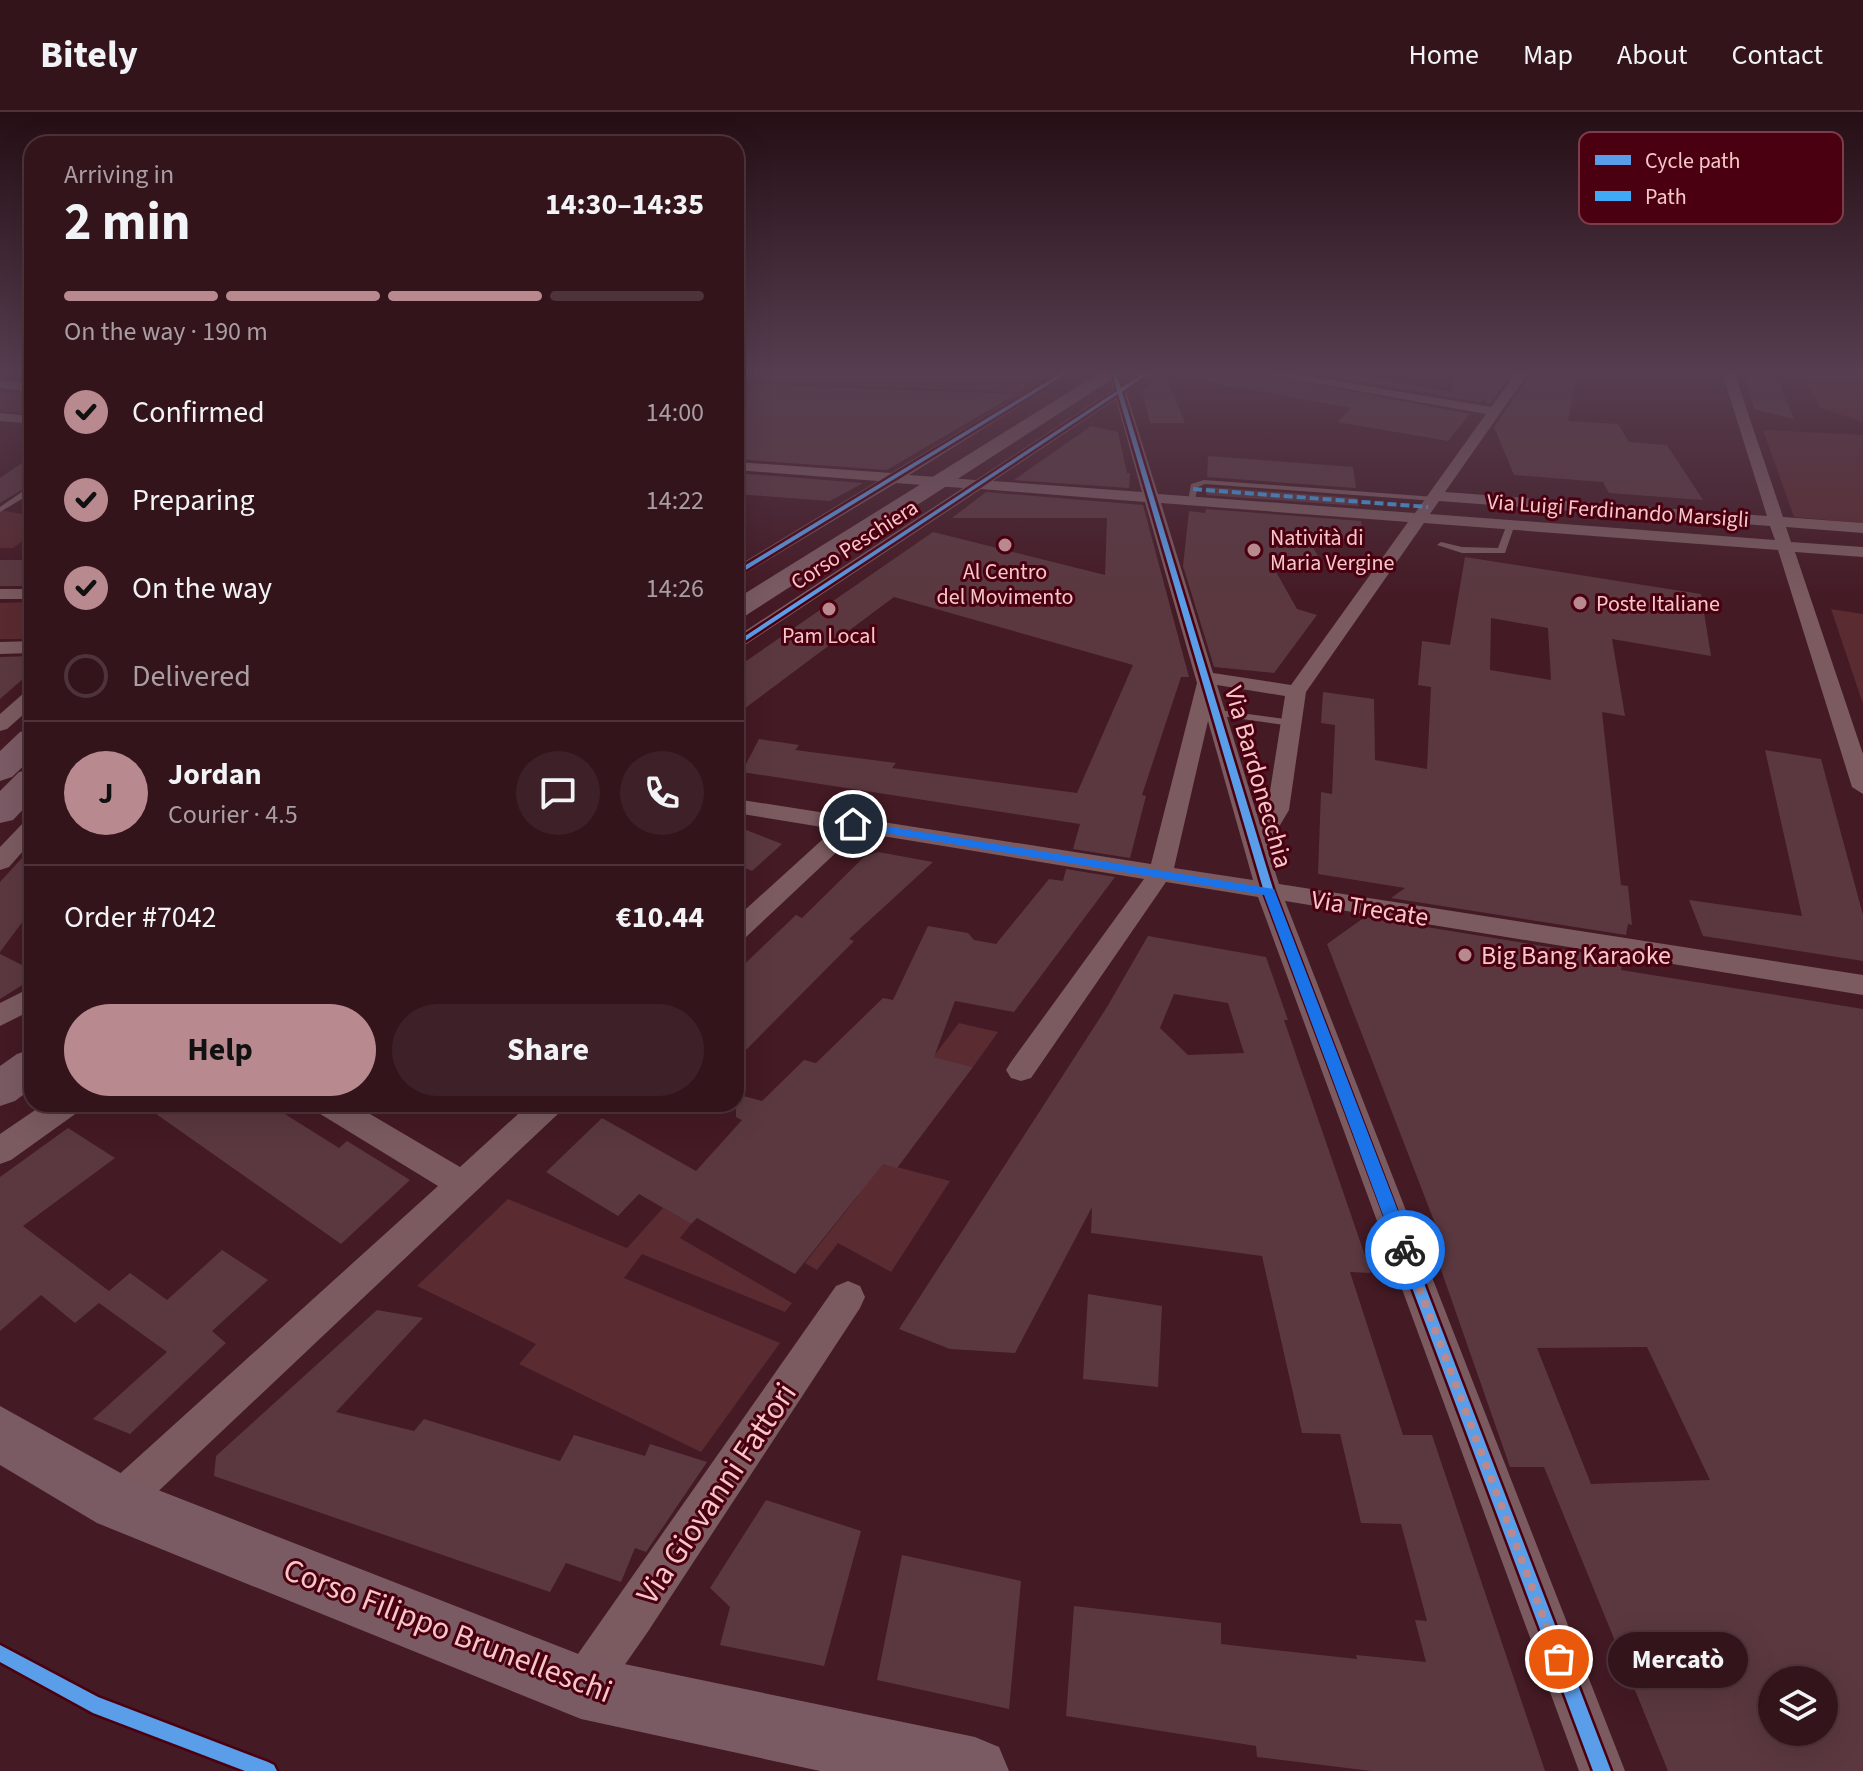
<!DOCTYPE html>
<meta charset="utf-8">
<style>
body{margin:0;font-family:"Source Sans 3",sans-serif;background:#3e2128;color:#f1f3f6;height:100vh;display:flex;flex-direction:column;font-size:30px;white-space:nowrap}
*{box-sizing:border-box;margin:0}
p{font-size:26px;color:#a99ea3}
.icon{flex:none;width:44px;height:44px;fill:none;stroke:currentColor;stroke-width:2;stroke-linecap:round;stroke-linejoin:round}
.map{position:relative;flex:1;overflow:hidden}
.details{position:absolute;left:24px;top:24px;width:720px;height:976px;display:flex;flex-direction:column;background:#33141b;border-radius:24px;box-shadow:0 8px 32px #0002,0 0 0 2px #4e333a}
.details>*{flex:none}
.fabs{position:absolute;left:1758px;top:1554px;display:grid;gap:16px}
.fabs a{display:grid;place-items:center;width:80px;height:80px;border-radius:50%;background:#33141b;box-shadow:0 8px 32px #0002,0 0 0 2px #4e333a;font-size:40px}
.pin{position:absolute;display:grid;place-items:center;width:68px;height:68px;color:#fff;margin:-34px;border:4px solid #fff;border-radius:50%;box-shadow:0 2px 8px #0007}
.courier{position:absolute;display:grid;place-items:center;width:80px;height:80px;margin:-40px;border:6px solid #1a73e8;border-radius:50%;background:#fff;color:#222;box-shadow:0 2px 10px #0007}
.bubble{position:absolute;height:56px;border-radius:28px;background:#33141b;box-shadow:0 8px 32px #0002,0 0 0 2px #4e333a;font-size:26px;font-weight:700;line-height:56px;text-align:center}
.overview em{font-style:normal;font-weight:700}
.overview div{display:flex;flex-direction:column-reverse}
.overview{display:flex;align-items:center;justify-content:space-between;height:136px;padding:0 40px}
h1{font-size:52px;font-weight:700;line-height:60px}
.bar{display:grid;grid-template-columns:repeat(4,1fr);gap:12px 8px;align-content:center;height:96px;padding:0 40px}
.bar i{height:10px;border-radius:6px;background:#4e333a}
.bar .active{background:#b88a8f}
.bar p{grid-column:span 4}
.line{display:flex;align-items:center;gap:20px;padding:0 40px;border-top:2px solid #4e333a}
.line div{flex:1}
.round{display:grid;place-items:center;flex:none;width:84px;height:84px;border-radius:42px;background:#3e2128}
ol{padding:0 40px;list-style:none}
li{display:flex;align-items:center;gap:24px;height:88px}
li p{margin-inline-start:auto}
li .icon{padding:8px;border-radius:50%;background:#b88a8f;color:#111;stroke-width:4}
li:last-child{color:#a99ea3}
li i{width:44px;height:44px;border:4px solid #4e333a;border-radius:50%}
.cta{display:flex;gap:16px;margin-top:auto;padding:16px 40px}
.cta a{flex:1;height:92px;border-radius:48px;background:#b88a8f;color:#111;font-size:32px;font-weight:700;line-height:92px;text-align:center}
.cta a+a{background:#3e2128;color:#f1f3f6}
header{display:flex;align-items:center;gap:48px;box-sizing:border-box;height:112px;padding:0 40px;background:#33141b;border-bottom:2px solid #4e333a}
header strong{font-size:38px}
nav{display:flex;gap:44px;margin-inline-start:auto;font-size:28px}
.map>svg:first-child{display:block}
.green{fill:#5a2b30}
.building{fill:#5b383f;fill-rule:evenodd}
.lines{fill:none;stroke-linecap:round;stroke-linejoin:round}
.lane{fill:#7b5b60;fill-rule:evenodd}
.street{fill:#7b5b60;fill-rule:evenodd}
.secondary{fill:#7b5b63;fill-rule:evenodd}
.primary{fill:#7b5b65;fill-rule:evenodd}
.quiet{stroke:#3fa9f5;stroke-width:4;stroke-dasharray:9 4;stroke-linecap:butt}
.cycleway-casing{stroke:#4a0010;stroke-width:5}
.cycleway{fill:#5a9eea;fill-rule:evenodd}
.route{fill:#1a73e8}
.done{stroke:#b88a8f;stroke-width:8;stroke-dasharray:0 14.4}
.poi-dot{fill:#b88a8f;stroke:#4a0010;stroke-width:3}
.labels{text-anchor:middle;stroke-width:6;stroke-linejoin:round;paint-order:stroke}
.far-street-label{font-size:22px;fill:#f6c7c9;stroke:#4a0010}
.far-poi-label{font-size:22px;fill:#f6c7c9;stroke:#4a0010;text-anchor:start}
.street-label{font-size:26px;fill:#f6c7c9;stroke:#4a0010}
.poi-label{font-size:26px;fill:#f6c7c9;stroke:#4a0010;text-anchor:start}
.near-street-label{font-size:32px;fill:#f6c7c9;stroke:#4a0010}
.key{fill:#4a0010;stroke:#7e3c48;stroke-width:2}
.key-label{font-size:22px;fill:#f6c7c9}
</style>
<header>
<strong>Bitely</strong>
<nav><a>Home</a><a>Map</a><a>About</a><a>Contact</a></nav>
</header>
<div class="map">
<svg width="1863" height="1659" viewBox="0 0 1863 1659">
<rect width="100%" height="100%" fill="#441a24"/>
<!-- green -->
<g class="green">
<polygon points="756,257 1060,257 1018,280 751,270"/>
<polygon points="1798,257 1863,257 1863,310 1821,296"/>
<polygon points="0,279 32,283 32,302 0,299"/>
<polygon points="1763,318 1863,323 1863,411 1794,405"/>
<polygon points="0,398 32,404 32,422 13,436 0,436"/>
<polygon points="28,490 23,507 32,507 32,527 0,527 0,491"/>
<polygon points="1831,497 1863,502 1863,592"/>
<polygon points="959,911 998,920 973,955 933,945"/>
<polygon points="874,1049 950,1069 891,1160 838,1131 817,1158 805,1151 857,1085"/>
<polygon points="508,1087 627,1136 663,1096 691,1112 680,1126 792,1191 785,1200 642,1142 624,1166 780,1231 701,1340 519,1252 536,1232 417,1174"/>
</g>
<!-- building -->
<g class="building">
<polygon points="1209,257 1234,257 1470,302 1448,329 1338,310 1351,296 1208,270"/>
<polygon points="1284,257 1326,257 1452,280 1454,257 1515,257 1490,292 1482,287 1480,290"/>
<polygon points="1534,257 1578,257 1568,309 1618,312 1629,330 1667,333 1703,388 1609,381 1603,370 1514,363 1494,315"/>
<polygon points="1743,257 1773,257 1794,307 1754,297"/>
<polygon points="1165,262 1185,311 1150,311 1142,278"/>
<polygon points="753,272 878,277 1016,282 887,358 736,347 736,319"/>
<polygon points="1091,314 1118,320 1127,361 1130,361 1129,376 1014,368"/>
<polygon points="32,344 32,372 0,391 0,366"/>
<polygon points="1208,344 1353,355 1356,376 1207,365"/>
<polygon points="736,361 863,371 830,389 736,382"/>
<polygon points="1207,375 1357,386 1359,394 1206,383"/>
<polygon points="986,380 1143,393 1189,565 1181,565 1142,683 1146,684 1130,746 1073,737 1080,712 742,660 759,627 799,633 795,638 896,651 892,656 1077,681 1133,553 894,485 736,603 736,556 933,420 1105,463 1107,406 952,406"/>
<polygon points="1206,397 1361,409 1364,428 1306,424 1318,444 1286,444 1290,451 1271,451 1297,497 1317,503 1274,561 1214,555 1183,454 1189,399 1205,401"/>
<path d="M1465,445L1701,482L1711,544L1612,527L1625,604L1602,600L1621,773L1628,774L1632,813L1628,812L1626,823L1391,786L1405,776L1318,762L1321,680L1332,682L1335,613L1321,611L1323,580L1374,587L1375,648L1427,657L1431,575L1418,573L1422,529L1450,533ZM1491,506L1548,516L1551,568L1490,558Z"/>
<rect x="0" y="448" width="32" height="26"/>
<polygon points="32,544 32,559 0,587 0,545"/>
<polygon points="1765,638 1821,647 1863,803 1863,849 1703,824 1689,788 1802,804"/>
<polygon points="736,714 782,732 752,759 736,752"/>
<polygon points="32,735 32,797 0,840 0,770"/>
<polygon points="878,740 933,750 849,827 854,829 736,948 736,860 796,803 802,806 864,745"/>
<polygon points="1066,757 1115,765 1014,900 955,889 934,945 973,955 897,1056 883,1052 795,1162 697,1106 691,1112 639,1082 618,1104 546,1060 602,1006 696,1059 742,1008 736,1005 736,982 762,989 804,948 816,951 883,886 893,888 928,814 968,821 974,828 996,832 1049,767 1063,769"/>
<path d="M1365,805L1623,847L1621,858L1863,897V1659H1668L1544,1355H1510L1432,1132H1443L1327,832ZM1647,1235L1710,1368L1591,1372L1537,1236ZM1772,1568H1824V1620H1772Z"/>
<path d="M1148,824L1266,845L1288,908H1284L1371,1161L1350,1160L1403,1323H1432L1545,1659H1371L1257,1645L1256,1634L1066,1604L1074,1494L1221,1511V1532L1357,1547L1356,1543L1426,1550L1415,1508L1427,1509L1401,1412L1361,1411L1340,1322L1302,1321L1262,1144L1091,1121L1092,1095L1015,1241L950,1237L899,1217L1107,895ZM1174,882L1228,891L1244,941L1188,943L1160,916Z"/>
<polygon points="0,842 32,858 32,867 0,887"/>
<polygon points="142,992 269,992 339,1036 347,1029 410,1068 341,1132"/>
<polygon points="68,1016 115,1046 23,1114 109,1179 130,1161 167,1188 222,1138 268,1168 212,1219 226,1231 130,1322 93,1307 167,1240 99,1191 75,1211 41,1183 0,1219 0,1065"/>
<polygon points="1088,1182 1162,1194 1158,1275 1083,1267"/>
<polygon points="377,1198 423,1206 336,1300 414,1319 424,1307 560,1349 574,1323 645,1344 650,1332 707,1350 646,1440 635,1436 621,1470 566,1451 550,1480 214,1364 216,1344"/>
<polygon points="766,1388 861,1419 824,1554 720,1533 730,1495 710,1476"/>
<polygon points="902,1443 1021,1469 1009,1597 877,1568"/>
</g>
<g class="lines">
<!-- lane -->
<g class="lane">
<polygon points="1204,368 1435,385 1439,387 1435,389 1205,372 1198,375 1194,390 1188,390 1191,372"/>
<polygon points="29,375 32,375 32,381 0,400 0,395"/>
<polygon points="1511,409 1515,412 1505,441 1462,441 1437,433 1441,430 1462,435 1498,436 1507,412"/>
<polygon points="1218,598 1292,608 1298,611 1292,614 1214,603 1212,601"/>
</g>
<!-- street -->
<g class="street">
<polygon points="736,257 747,257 742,271 736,275"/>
<path d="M1063,257H1078L909,363L976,368L1113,278L1110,257H1118L1123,271L1145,257H1159L1126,280L1158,382L1415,401L1486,302L1237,257H1265L1491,295L1519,257H1531L1445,380L1767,404L1721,257H1733L1783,405L1863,411V421L1786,415L1791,430L1863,435V445L1795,440L1863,642V682L1852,675L1778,438L1424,411L1306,580L1289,698L1267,735L1279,772L1863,863V883L1285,789L1625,1659H1579L1258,785L1166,770L1031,966L1021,969L1011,966L1006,958L1011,950L1144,767L858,720L745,826L736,829V806L834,717L736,701V687L1151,752L1197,571L1145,390L981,377L736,539V525L963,376L896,371L736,467V455L878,369L736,358V350L891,361ZM1116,287L1142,380L993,369ZM1439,389L1770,414L1775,428L1430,402ZM1161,391L1408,410L1291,573L1213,561ZM1217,573L1285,584L1267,698L1259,709ZM1208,609L1253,768L1174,756Z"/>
<polygon points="0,268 32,272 32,280 0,276"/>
<polygon points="0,301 32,304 32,312 0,309"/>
<rect x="0" y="477" width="32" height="10"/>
<polygon points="32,529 32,541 0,542 0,530"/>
<polygon points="32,578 32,595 7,617 0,619 0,602 25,580"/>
<polygon points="32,708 32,729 9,755 0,758 0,735 24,710"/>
<polygon points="32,875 32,898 0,914 0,891"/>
<polygon points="44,992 82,992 78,1000 11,1048 0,1052 0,1022"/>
<polygon points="313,992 353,992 460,1055 529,992 564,992 560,1000 131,1405 117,1411 103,1405 97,1391 103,1377 438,1074 317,1000"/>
<polygon points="848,1169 860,1174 865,1185 860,1196 647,1521 598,1591 582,1597 566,1591 560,1575 566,1559 836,1174"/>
</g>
<!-- secondary -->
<g class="secondary">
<polygon points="1106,257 1128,257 745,504 736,506 736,487"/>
<polygon points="32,937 32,976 15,989 0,994 0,954 17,942"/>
<polygon points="0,1294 135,1369 581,1543 975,1625 999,1635 1009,1659 820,1659 581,1607 97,1411 0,1353"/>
</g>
<!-- primary -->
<g class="primary">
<polygon points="32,617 32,646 12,665 0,669 0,639 20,620"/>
<polygon points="32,657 32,688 13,708 0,711 0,679 19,660"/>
</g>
<!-- quiet -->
<polyline class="quiet" points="1193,377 1428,395"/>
<!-- cycleway casing -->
<g class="cycleway-casing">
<g id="cycleway">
<polygon points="1068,257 1074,257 736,464 736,459"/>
<polygon points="1150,257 1155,257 1122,280 1274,780 1611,1659 1593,1659 1264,780 1118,282 736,535 736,530 1117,279 1112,259 1116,260 1121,276"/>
<polygon points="0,1533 98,1585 268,1650 274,1653 277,1659 245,1659 93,1601 0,1550"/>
</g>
</g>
<!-- cycleway -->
<use href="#cycleway" class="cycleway"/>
</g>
<!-- sky -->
<linearGradient id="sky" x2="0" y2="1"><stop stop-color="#250e14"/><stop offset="0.53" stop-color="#563e50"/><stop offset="1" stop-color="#563e50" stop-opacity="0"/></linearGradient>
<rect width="1863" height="489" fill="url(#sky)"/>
<!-- route -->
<polygon class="route" points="853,709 1274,777 1413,1138 1411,1144 1405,1146 1396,1138 1264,783 849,715 849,710"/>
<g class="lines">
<!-- done -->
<polyline class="done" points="1405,1138 1559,1547"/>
</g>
<!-- markers -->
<g class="poi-dot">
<circle cx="1005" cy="433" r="8"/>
<circle cx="1254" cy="438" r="8"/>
<circle cx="1580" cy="491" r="8"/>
<circle cx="829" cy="497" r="8"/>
<circle cx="1465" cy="843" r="8"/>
</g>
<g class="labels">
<!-- far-street labels -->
<g class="far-street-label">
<text transform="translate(1618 398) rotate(4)" y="8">Via Luigi Ferdinando Marsigli</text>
<text transform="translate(854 432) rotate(-33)" y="8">Corso Peschiera</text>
</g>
<!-- far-poi labels -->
<g class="far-poi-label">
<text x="1270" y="433">Natività di<tspan x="1270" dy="25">Maria Vergine</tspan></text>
<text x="1005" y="467" text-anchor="middle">Al Centro<tspan x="1005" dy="25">del Movimento</tspan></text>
<text x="1596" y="499">Poste Italiane</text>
<text x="829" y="531" text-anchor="middle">Pam Local</text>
</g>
<!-- street labels -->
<g class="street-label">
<text transform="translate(1259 665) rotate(74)" y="9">Via Bardonecchia</text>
<text transform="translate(1370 796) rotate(9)" y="9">Via Trecate</text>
</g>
<!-- poi labels -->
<g class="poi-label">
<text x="1481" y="852">Big Bang Karaoke</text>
</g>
<!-- near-street labels -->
<g class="near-street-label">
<text transform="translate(716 1381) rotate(-56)" y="11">Via Giovanni Fattori</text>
<text transform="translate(448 1518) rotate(21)" y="11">Corso Filippo Brunelleschi</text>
</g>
</g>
<!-- legend -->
<rect x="1579" y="20" width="264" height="92" rx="12" class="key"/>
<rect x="1595" y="43" width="36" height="10" fill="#5a9eea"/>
<rect x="1595" y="79" width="36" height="10" fill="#3fa9f5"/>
<g class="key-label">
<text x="1645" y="56">Cycle path</text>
<text x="1645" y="92">Path</text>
</g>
</svg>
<div class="fabs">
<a><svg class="icon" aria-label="layers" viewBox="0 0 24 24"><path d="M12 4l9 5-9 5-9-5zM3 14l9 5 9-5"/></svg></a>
</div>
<div class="pin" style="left:1559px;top:1547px;background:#ea580c"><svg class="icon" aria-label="bag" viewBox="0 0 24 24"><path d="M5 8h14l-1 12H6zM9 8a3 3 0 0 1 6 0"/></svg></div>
<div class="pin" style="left:853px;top:712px;background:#1f2937"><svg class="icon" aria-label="home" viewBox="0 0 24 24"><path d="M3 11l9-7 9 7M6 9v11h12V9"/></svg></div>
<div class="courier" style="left:1405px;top:1138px"><svg class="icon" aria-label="bike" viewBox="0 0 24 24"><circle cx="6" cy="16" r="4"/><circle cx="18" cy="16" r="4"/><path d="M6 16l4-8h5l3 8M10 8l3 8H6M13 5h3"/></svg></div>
<div class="bubble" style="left:1608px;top:1520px;width:140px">Mercatò</div>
<section class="details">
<div class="overview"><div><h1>2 min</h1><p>Arriving in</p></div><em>14:30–14:35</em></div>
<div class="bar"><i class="active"></i><i class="active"></i><i class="active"></i><i></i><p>On the way · 190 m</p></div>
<ol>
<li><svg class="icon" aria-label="check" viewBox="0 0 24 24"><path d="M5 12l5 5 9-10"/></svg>Confirmed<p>14:00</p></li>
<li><svg class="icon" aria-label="check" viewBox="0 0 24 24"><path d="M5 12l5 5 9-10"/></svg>Preparing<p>14:22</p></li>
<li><svg class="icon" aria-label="check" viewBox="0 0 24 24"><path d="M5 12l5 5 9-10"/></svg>On the way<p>14:26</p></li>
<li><i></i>Delivered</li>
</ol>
<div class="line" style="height:144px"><b class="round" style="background:#b88a8f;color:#111">J</b><div><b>Jordan</b><p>Courier · 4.5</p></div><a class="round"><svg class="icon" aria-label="chat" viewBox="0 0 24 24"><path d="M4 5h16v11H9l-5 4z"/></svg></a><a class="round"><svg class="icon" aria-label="phone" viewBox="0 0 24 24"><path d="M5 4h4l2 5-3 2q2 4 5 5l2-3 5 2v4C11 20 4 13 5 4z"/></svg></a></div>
<div class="line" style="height:104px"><div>Order #7042</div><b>€10.44</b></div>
<div class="cta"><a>Help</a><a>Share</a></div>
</section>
</div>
